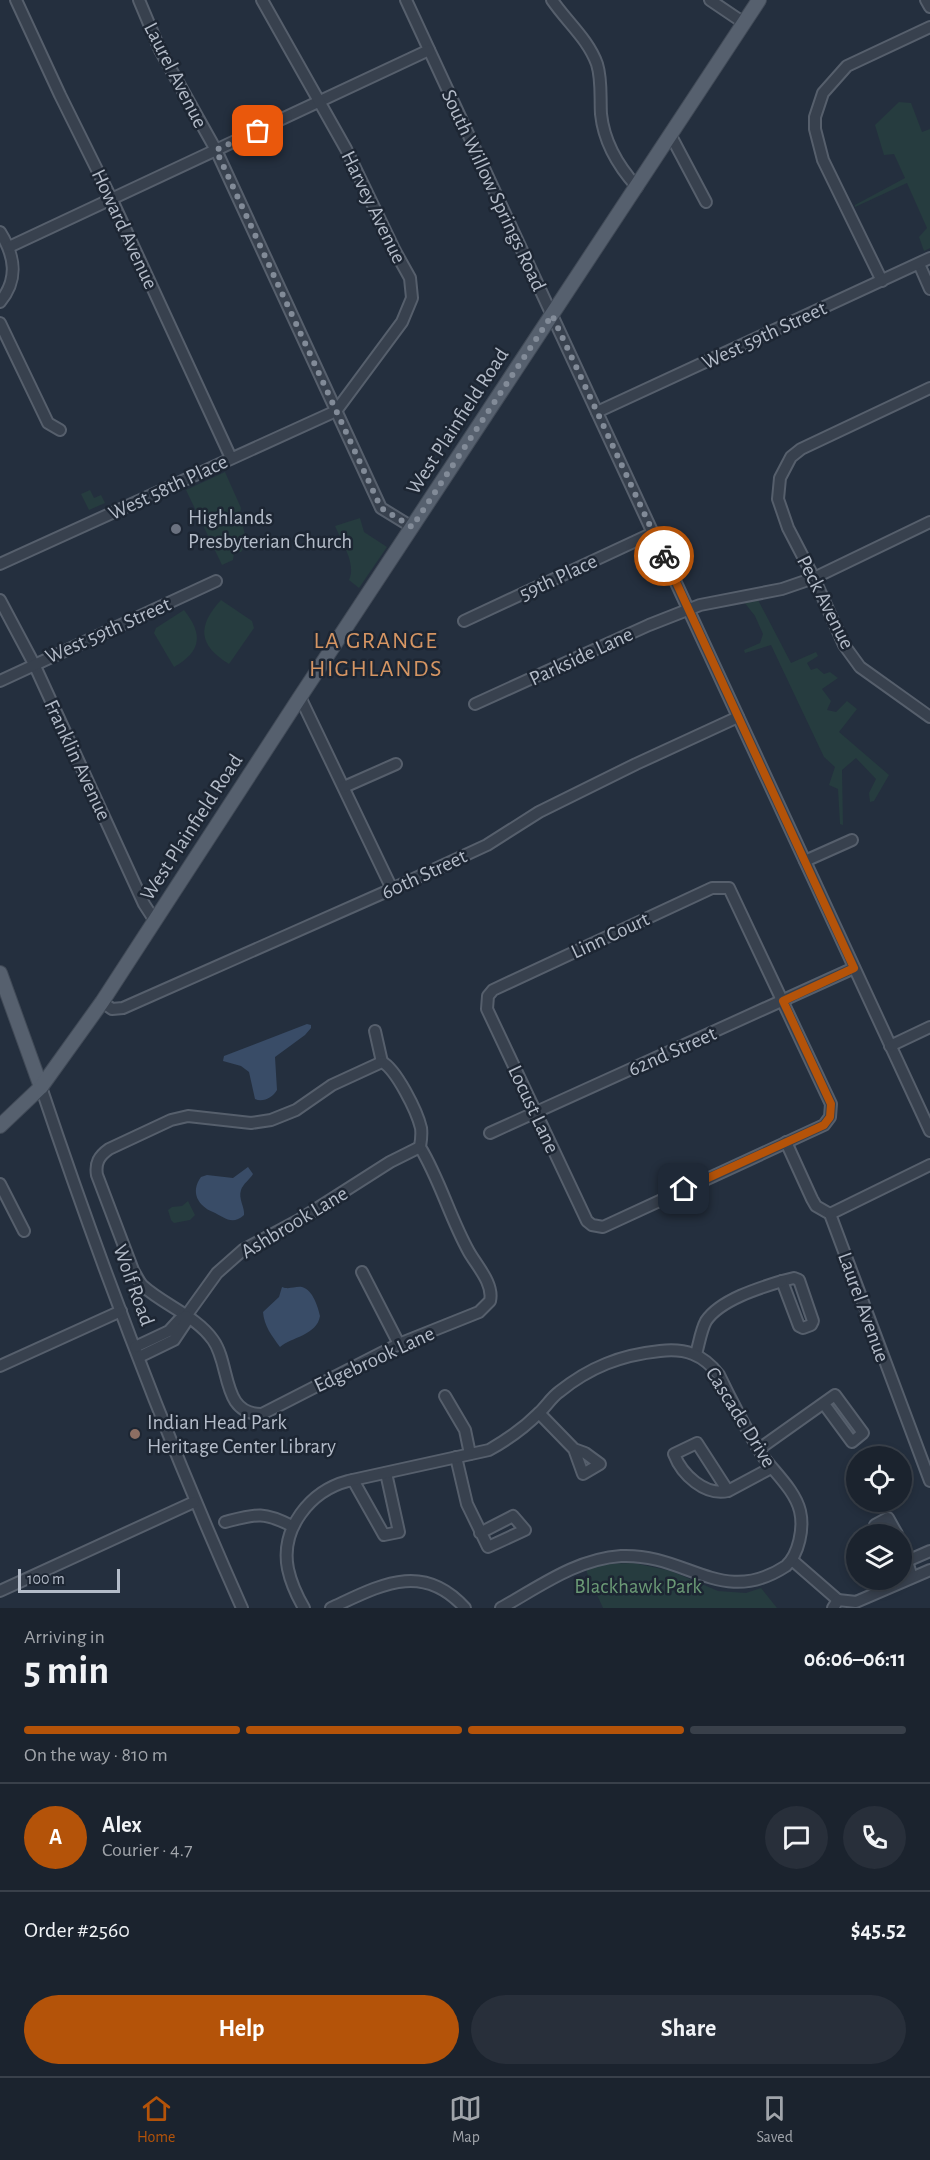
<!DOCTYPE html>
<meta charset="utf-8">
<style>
body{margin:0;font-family:"Alegreya Sans",sans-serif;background:#282f3a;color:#f1f3f6;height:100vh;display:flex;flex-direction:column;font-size:22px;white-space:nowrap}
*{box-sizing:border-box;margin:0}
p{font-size:20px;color:#a0a4aa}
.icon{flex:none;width:33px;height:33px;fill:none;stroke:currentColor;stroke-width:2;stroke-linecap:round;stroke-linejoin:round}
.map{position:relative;height:1608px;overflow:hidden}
.sheet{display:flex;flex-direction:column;background:#1b232e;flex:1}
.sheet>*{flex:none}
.tools{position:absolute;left:846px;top:1446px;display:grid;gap:12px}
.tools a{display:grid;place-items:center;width:66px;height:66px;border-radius:50%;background:#1b232e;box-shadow:0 3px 9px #0003,0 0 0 2px #39404a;font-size:30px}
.scale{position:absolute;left:18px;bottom:15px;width:102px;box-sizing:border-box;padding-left:6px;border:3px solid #b4bcc9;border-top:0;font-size:16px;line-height:21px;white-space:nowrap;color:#b4bcc9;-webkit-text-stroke:4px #1d2633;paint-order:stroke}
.pin{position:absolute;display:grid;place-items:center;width:51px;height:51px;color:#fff;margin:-26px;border-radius:12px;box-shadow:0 3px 9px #0006}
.courier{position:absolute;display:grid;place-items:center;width:60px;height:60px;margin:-30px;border:4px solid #b45309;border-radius:50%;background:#fff;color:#222;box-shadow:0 2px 8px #0007}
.summary em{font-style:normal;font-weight:700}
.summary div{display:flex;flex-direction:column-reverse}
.summary{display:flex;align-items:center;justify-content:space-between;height:102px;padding:0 24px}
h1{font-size:39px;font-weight:700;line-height:45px}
.bar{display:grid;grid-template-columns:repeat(4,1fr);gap:9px 6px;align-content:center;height:72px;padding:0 24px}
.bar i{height:8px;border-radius:4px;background:#39404a}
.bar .selected{background:#b45309}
.bar p{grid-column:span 4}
.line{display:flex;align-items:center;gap:15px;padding:0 24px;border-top:2px solid #39404a}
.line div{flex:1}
.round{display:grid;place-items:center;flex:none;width:63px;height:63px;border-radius:32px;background:#282f3a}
.cta{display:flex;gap:12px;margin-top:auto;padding:12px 24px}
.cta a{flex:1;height:69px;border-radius:36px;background:#b45309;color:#fff;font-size:24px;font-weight:700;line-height:69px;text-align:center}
.cta a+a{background:#282f3a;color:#f1f3f6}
.tab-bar{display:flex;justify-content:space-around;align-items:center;height:84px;border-top:2px solid #39404a;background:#1b232e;font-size:16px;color:#a0a4aa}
.tab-bar a{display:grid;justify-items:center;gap:3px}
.tab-bar .selected{color:#b45309}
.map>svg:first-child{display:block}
.green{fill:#263c3f}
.water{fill:#394c67}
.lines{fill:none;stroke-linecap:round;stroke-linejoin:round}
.minor-casing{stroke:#565f6c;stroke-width:14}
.major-casing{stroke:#414a57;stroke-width:16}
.minor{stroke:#38414e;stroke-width:10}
.major{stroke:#56606e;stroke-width:14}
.done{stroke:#828b98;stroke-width:6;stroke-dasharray:0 10.8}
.route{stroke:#b45309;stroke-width:8}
.worship-dot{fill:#6b7280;stroke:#1d2633;stroke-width:2}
.education-dot{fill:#8d6e63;stroke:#1d2633;stroke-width:2}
.labels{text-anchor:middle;stroke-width:5;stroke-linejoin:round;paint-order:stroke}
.street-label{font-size:21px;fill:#b4bcc9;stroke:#1d2633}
.poi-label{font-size:21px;fill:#b4bcc9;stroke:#1d2633;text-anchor:start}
.park-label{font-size:21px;fill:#6b9a76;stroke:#1d2633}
.quarter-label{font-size:24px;letter-spacing:1.5px;fill:#d59563;stroke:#1d2633}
</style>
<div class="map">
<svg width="930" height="1608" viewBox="0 0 930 1608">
<rect width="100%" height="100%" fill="#242f3e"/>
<!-- green -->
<g class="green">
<polygon points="899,102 911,103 922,132 930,129 930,248 924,251 919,237 927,228 907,183 855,207 855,205 905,178 894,154 884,155 875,125"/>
<polygon points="225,472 241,508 240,516 247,542 241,552 234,553 233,560 222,565 186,490"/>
<polygon points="90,490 94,498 101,495 105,503 89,510 81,494"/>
<path d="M360,518L364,532L387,547L359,588L349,580C357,565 341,540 335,526Z"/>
<polygon points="757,598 791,663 816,652 818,656 807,663 811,670 817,668 824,674 830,672 838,678 822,689 831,701 827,710 836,712 847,701 857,709 839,732 889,775 874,801 870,802 869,793 876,779 856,758 842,770 843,825 840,824 838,789 829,785 835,767 824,757 771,645 745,653 744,650 760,643 763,634 755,616 744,602"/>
<path d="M221,600L252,621L254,628L229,664C198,645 197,626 221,600Z"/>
<path d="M184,610C203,634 202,651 174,667L154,633L156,628Z"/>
<polygon points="188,1201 195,1215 190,1220 174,1223 171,1220 168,1210 172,1207 182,1206"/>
<polygon points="634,1563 671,1571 718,1591 746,1593 761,1588 777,1608 603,1608 587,1573 587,1569 605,1564"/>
</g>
<!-- water -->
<g class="water">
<path d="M307,1024L311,1025V1028L305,1035L275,1057L277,1090C273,1097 263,1103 255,1099L249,1072L241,1066L223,1061L224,1056Z"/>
<path d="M248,1167L253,1174C250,1179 243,1184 241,1190C238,1199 245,1207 244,1215C232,1226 224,1217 213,1212C198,1206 190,1192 201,1177L207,1175L233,1178Z"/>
<path d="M282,1287C289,1290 295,1286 302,1287C313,1290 318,1307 320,1316C317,1335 292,1337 280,1347C272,1336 264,1326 263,1312L279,1297Z"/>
</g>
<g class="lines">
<!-- minor casing -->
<g class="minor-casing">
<g id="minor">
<polyline points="16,0 60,95 111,198 231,458"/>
<polyline points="139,0 160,50 216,150 381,508 412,527"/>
<polyline points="406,0 930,1131"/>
<path d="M552,0C567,22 588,39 597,64C602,80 600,97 601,114C604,143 618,166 637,187"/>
<polyline points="710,0 744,23"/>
<polyline points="926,0 930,7"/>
<polyline points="671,136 706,202"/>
<path d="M0,232C15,256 19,279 0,302"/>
<polyline points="9,247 429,50"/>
<polyline points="919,264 930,289"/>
<polyline points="882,281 823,160 815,129 815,117 823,93 847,66 930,27"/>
<polyline points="0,323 48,423 60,430"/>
<polyline points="930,388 801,449 791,457 780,478 778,499 788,528 814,578 844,645 860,667 930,717"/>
<polyline points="597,412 930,258"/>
<polyline points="0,564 336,411 402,322 412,298 410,278 395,251 346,149 262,0"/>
<polyline points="0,600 34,664 144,904 155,921"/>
<polyline points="464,621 653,533"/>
<polyline points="0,681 216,581"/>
<polyline points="300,697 392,889"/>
<polyline points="475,704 649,625 700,605 782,589 814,578 930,522"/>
<polyline points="344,787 396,764"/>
<polyline points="805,861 852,840"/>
<polygon points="712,888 729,888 831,1104 830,1117 824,1125 603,1227 592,1225 587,1221 487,1009 488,996 493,990"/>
<polyline points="102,1002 112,1009 123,1008 392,889 487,845 539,812 636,764 738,717"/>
<polyline points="375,1031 382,1062"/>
<polyline points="890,1046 930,1027"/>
<path d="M382,1062C396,1069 417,1111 421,1128C422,1135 421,1141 420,1147C440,1180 450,1218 469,1252C477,1266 494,1284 490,1301L479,1312L399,1344L262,1414C221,1415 231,1365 213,1340C196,1316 164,1305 143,1286C139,1282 136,1275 133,1270L97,1175C95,1163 99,1156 109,1149L171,1120L188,1116L251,1123L271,1120L296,1110L332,1085Z"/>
<path d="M41,1087C100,1263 166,1438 242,1608"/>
<polyline points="490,1133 854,968"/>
<polyline points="786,1142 812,1199 816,1206 830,1214 930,1481"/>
<polyline points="0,1184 24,1231"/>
<polyline points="830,1214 930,1165"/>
<polyline points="362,1272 399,1344"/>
<polygon points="794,1278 799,1280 813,1321 811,1325 803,1328 799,1326 782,1281"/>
<polyline points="135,1347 169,1331 179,1320 186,1316 217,1273 243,1250 299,1220 390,1162 420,1147"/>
<path d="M696,1354C699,1344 701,1330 706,1321C720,1300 759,1288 782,1281"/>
<polyline points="139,1357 174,1340 186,1322 186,1316"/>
<polyline points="0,1366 121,1311"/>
<polyline points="445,1396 465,1430 470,1454"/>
<polyline points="539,1413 574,1449 583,1474 600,1464 585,1453 574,1449"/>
<polyline points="759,1449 835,1395 863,1433 852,1442 824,1404"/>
<polyline points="456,1457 467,1504 488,1547 525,1530 513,1516 480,1533"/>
<polyline points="353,1480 384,1535 399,1532 386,1473"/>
<path d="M728,1491C705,1496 682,1475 674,1454L697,1443L728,1491L771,1468"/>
<path d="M225,1522C256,1514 263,1511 292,1526"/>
<polyline points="879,1534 875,1525 888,1518 897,1534"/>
<polyline points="902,1546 912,1577"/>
<polyline points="792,1560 838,1600"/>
<polyline points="907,1561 930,1551"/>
<polyline points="0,1591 194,1502"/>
<path d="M304,1608C297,1596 291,1583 288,1569C280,1529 310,1491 348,1481L489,1450C507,1440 525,1427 540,1412C547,1405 552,1397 559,1392C590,1367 621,1355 660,1351C685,1348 703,1354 719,1375C732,1402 746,1429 762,1455C774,1472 795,1490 800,1511C804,1528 799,1554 786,1566C722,1608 687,1553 621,1556C576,1559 539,1587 501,1608"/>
<path d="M331,1608C379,1586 422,1560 465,1608"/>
<polyline points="833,1608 838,1600 856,1602 930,1570"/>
</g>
</g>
<!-- major casing -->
<g class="major-casing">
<g id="major">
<polyline points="0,973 41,1087"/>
<polyline points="0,1126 41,1087 102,1002 300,697 759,0"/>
</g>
</g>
<!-- minor -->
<use href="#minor" class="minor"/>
<!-- major -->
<use href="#major" class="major"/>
</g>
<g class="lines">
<!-- done -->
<polyline class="done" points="258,131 216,150 381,508 412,527 552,315 664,556"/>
<!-- route -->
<polyline class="route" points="664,556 854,968 783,1001 831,1104 830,1117 824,1125 684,1189"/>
</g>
<!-- markers -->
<circle class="worship-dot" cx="176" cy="529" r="6"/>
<circle class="education-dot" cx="135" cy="1434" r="6"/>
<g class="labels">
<!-- street labels -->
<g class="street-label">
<text transform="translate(176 75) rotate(63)" y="7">Laurel Avenue</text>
<text transform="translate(494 190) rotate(65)" y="7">South Willow Springs Road</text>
<text transform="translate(374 207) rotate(64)" y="7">Harvey Avenue</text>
<text transform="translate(125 229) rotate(65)" y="7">Howard Avenue</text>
<text transform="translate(764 335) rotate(-25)" y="7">West 59th Street</text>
<text transform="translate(457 421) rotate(-57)" y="7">West Plainfield Road</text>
<text transform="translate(168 487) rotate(-25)" y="7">West 58th Place</text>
<text transform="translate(558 577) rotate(-25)" y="7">59th Place</text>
<text transform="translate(826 602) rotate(63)" y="7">Peck Avenue</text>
<text transform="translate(108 630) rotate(-24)" y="7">West 59th Street</text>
<text transform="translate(581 656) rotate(-25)" y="7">Parkside Lane</text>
<text transform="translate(78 760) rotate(65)" y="7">Franklin Avenue</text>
<text transform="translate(191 827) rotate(-57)" y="7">West Plainfield Road</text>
<text transform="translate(424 874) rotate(-25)" y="7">60th Street</text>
<text transform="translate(610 935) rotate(-25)" y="7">Linn Court</text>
<text transform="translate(672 1051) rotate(-24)" y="7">62nd Street</text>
<text transform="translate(534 1109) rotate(65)" y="7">Locust Lane</text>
<text transform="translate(294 1222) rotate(-31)" y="7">Ashbrook Lane</text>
<text transform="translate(134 1285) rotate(70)" y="7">Wolf Road</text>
<text transform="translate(864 1307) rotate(70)" y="7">Laurel Avenue</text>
<text transform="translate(374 1359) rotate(-25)" y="7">Edgebrook Lane</text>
<text transform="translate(741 1417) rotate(58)" y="7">Cascade Drive</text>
</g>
<!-- poi labels -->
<g class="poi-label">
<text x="188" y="524">Highlands<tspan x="188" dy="24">Presbyterian Church</tspan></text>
<text x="147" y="1429">Indian Head Park<tspan x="147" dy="24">Heritage Center Library</tspan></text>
</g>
<!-- park labels -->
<g class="park-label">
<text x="638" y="1593">Blackhawk Park</text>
</g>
<!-- quarter labels -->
<g class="quarter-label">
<text x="376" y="648">LA GRANGE<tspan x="376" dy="28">HIGHLANDS</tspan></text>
</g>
</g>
</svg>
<div class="tools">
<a><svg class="icon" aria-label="locate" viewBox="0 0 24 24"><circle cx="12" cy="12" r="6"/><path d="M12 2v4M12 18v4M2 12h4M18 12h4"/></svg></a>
<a><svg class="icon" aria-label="layers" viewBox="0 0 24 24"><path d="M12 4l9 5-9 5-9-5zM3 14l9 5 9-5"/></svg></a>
</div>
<div class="scale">100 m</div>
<div class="pin" style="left:258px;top:131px;background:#ea580c"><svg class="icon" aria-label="bag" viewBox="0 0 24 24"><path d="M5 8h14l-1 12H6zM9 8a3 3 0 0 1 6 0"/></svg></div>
<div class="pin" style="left:684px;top:1189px;background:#1f2937"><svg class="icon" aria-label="home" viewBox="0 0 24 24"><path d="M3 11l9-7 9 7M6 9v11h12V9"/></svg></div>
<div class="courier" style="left:664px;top:556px"><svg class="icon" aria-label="bike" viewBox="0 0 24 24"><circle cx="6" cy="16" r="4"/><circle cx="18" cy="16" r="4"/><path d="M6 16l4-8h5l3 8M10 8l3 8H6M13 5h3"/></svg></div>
</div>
<section class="sheet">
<div class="summary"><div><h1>5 min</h1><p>Arriving in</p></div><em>06:06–06:11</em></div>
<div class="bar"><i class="selected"></i><i class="selected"></i><i class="selected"></i><i></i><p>On the way · 810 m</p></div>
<div class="line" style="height:108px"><b class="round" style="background:#b45309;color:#fff">A</b><div><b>Alex</b><p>Courier · 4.7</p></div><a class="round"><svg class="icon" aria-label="chat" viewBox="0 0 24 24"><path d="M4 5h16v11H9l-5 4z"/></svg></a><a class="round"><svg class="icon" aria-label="phone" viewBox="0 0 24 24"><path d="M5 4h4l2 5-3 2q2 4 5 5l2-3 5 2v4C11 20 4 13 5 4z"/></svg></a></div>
<div class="line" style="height:78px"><div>Order #2560</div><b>$45.52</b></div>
<div class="cta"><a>Help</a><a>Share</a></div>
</section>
<nav class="tab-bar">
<a class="selected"><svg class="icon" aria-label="home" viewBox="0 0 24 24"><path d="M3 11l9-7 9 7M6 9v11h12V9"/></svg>Home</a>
<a><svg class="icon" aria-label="map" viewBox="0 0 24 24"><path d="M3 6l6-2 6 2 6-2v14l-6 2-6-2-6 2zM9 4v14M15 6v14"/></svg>Map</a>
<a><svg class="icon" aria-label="saved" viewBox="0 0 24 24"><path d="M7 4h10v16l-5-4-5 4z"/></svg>Saved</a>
</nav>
